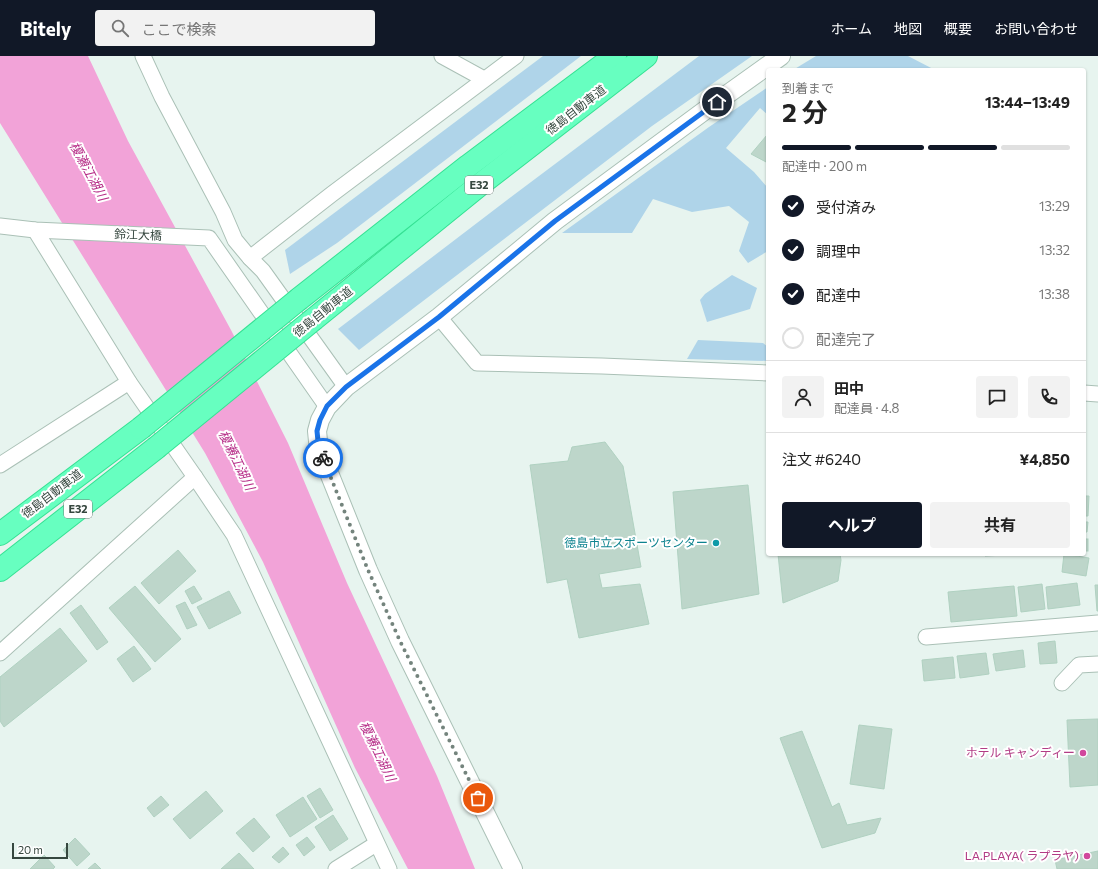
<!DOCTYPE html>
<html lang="ja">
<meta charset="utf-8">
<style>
body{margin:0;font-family:Commissioner,"Noto Sans JP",sans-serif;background:#f2f2f2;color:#222;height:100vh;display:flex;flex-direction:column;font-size:15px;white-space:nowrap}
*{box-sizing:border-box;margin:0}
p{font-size:13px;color:#767676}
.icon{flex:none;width:22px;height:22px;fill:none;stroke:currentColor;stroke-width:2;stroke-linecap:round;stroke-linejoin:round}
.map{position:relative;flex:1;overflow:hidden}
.sheet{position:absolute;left:766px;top:12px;width:320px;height:488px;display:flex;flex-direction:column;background:#fff;border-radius:4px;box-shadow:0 1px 3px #0004}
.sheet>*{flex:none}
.scale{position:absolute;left:12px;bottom:10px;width:56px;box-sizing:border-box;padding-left:4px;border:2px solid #36473f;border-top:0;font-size:11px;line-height:14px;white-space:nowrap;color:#36473f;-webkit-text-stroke:3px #fff;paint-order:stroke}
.pin{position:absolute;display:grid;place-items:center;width:34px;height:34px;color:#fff;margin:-17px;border:2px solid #fff;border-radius:50%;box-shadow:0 1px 4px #0007}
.courier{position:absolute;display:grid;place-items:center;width:40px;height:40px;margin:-20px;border:3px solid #1a73e8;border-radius:50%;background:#fff;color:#222;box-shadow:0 1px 5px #0007}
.overview em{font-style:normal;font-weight:700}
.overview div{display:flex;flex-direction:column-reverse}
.overview{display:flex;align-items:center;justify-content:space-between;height:68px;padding:0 16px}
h1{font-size:26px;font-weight:700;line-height:30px}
.bar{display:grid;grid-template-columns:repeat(4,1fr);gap:6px 4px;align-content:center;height:48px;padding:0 16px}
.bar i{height:5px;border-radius:3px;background:#e0e0e0}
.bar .active{background:#111827}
.bar p{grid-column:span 4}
.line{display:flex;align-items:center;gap:10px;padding:0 16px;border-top:1px solid #e0e0e0}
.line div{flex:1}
.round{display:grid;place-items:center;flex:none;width:42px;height:42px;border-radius:4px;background:#f2f2f2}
ol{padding:0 16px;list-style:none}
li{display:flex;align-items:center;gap:12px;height:44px}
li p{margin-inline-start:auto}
li .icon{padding:4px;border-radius:50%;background:#111827;color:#fff;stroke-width:4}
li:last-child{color:#767676}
li i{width:22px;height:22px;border:2px solid #e0e0e0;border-radius:50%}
.button{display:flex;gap:8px;margin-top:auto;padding:8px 16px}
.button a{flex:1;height:46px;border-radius:4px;background:#111827;color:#fff;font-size:16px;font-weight:700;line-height:46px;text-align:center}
.button a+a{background:#f2f2f2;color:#222}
header{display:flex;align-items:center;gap:24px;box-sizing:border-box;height:56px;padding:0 20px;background:#111827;color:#fff}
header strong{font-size:19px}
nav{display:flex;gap:22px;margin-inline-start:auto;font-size:14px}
.search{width:280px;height:36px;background:#f2f2f2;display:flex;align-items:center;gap:10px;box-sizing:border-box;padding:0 14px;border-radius:4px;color:#767676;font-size:15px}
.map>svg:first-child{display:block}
.green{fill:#afd4e9}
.water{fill:#f2a3d8}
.building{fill:#bdd6ca;stroke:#b0d1c1}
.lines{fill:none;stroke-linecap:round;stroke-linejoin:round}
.minor-casing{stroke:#aac0b6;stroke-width:17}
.tertiary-casing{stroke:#aac0b6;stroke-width:20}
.motorway-casing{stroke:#35e193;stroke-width:24}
.minor{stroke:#fff;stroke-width:15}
.tertiary{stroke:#fff;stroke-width:18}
.motorway{stroke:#67ffc0;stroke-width:22}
.motorway-bridge-casing{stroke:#35e193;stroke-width:24;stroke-linecap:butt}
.motorway-bridge{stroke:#67ffc0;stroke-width:22}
.done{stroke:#74847d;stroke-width:4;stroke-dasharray:0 7.2}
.route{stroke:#1a73e8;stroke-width:5}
.culture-dot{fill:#0f9aa8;stroke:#fff;stroke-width:1.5}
.hotel-dot{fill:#d1479c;stroke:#fff;stroke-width:1.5}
.labels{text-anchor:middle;stroke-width:4;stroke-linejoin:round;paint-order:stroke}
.shield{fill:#fff;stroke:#727e79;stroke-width:1}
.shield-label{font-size:11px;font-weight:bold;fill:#36473f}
.street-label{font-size:12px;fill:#36473f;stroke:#fff}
.culture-label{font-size:12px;fill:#0d838f;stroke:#fff;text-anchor:end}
.hotel-label{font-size:12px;fill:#b23c85;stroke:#fff;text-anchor:end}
.water-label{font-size:13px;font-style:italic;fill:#b62c87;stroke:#fff}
</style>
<header>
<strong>Bitely</strong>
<div class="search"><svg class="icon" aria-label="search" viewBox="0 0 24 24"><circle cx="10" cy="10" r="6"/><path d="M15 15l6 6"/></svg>ここで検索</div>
<nav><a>ホーム</a><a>地図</a><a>概要</a><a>お問い合わせ</a></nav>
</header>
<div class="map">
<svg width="1098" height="813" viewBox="0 0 1098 813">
<rect width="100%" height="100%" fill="#e7f4ef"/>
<!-- green -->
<g class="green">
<polygon points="543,0 581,0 337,187 290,218 285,194"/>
<polygon points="699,0 752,0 652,70 359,294 338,273 515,138"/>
<polygon points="816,0 908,0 935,14 793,14"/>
<polygon points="768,31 768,59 760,52 726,92 754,116 768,132 768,195 748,207 739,195 749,166 729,150 692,156 653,143 632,177 562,177 709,71"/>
<polygon points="732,219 757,232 750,253 707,266 700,244 705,238"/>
<polygon points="698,284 763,287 768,291 768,305 687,303"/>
</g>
<!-- water -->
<polygon class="water" points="0,0 88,0 128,85 231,274 288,387 347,527 437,720 475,813 408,813 355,712 263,506 205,397 0,67"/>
<!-- building -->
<g class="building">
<polygon points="767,79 768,79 768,107 751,98"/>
<polygon points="605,386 623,410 641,511 599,518 602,532 640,528 649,568 579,582 567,523 547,527 530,409 568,405 572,391"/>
<polygon points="748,429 759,538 682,553 673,436"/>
<polygon points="1084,440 1089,440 1088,460 1084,460"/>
<polygon points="1084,466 1088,466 1087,476 1084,476"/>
<rect x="1084" y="483" width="4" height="12"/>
<polygon points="178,494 196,515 159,548 141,527"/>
<polygon points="778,498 840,498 841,504 838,525 783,547"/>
<polygon points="985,498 1005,498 1005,499 985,500"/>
<polygon points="1064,498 1089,502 1086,520 1062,516"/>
<polygon points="1077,527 1080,549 1048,553 1046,531"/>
<polygon points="1042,528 1045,553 1021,556 1018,531"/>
<polygon points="1095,529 1098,529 1098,555 1097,555"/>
<polygon points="135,530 181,583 155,606 109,552"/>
<polygon points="194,530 202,543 192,548 185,535"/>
<polygon points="1014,530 1017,560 951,566 948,536"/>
<polygon points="229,535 241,557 209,573 197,551"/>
<polygon points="185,546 197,569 187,573 176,550"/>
<polygon points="81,549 108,586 97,594 70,557"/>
<polygon points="60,572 87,605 4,671 0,665 0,621"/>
<polygon points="1055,585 1057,607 1040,608 1038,587"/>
<polygon points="134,590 151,613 133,626 117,603"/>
<polygon points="1023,594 1025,611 996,615 993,598"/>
<polygon points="986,597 989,618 960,622 957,600"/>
<polygon points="953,601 955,622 924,625 922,604"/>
<polygon points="1098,663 1098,729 1070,731 1067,664"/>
<polygon points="859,669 892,673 884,733 850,728"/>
<polygon points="802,675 832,751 839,747 847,769 881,762 875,777 822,792 780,682"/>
<polygon points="320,732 333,754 320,762 307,740"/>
<polygon points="206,735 223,755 190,783 173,763"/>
<polygon points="161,740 169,749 154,761 147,752"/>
<polygon points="303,741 317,763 290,781 276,759"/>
<polygon points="333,759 348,783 330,795 315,771"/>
<polygon points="254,762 270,781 253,796 236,777"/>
<polygon points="307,781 315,791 304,800 296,789"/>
<polygon points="75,782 90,798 77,810 63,794"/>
<polygon points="283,791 289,798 279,807 272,801"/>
<polygon points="1098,795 1098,813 1057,813 1055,804"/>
<polygon points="239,797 254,813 221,813"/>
<polygon points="44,799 55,811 53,813 30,813"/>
<polygon points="95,807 101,813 88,813"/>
</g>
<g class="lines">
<!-- minor casing -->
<g class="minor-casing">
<g id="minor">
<polyline points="143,0 162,41 223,156 235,184 250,202"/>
<polyline points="442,0 484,23"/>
<polyline points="0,170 35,174 209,182 327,351"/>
<polyline points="35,174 129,326 195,421 234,479 389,813"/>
<polyline points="439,261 477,307 602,310 768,317"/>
<polyline points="346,331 263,215 250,202 332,138 516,0"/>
<polyline points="1084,337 1098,338"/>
<polyline points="0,409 129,326"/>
<polyline points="926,581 1098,567"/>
<polyline points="0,597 195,421"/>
<polyline points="1062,627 1079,609 1098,608"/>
<polyline points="336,813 376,788"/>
</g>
</g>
<!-- tertiary casing -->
<g class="tertiary-casing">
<polyline id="tertiary" points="513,813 400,585 368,514 321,397 318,385 317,375 320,364 327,351 346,331 439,261 555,165 704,55 781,0"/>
</g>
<!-- motorway casing -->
<g class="motorway-casing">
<g id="motorway">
<polyline points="299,243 468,110 615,0"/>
<polyline points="314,263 482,127 646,0"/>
<polyline points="0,478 141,372"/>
<polyline points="0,514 156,392"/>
</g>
</g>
<!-- minor -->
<use href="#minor" class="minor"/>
<!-- tertiary -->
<use href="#tertiary" class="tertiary"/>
<!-- motorway -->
<use href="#motorway" class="motorway"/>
<!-- motorway-bridge casing -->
<g class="motorway-bridge-casing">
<g id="motorway-bridge">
<polyline points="141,372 299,243"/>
<polyline points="156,392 314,263"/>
</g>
</g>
<!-- motorway-bridge -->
<use href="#motorway-bridge" class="motorway-bridge"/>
</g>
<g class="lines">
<!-- done -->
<polyline class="done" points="323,402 368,514 400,585 478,742"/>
<!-- route -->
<polyline class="route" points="323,402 318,385 317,375 320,364 327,350 346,331 439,261 555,165 717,46"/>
</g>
<!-- markers -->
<circle class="culture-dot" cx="716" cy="487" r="4"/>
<g class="hotel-dot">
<circle cx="1083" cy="697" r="4"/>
<circle cx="1087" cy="800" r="4"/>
</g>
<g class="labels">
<!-- shield labels -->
<g class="shield">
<rect x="465" y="120" width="28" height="18" rx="3"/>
<rect x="64" y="444" width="28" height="18" rx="3"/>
</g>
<g class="shield-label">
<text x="479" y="133">E32</text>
<text x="78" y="457">E32</text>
</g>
<!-- street labels -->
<g class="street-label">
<text transform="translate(576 54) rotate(-38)" y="4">徳島自動車道</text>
<text transform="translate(138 179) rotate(2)" y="4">鈴江大橋</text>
<text transform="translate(323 256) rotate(-39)" y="4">徳島自動車道</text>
<text transform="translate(52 438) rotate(-37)" y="4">徳島自動車道</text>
</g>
<!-- culture labels -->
<g class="culture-label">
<text x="708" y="491">徳島市立スポーツセンター</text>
</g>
<!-- hotel labels -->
<g class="hotel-label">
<text x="1075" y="701">ホテル キャンディー</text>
<text x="1079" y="804">LA.PLAYA( ラプラヤ)</text>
</g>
<!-- water labels -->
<g class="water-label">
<text transform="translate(89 115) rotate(62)" y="5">榎瀬江湖川</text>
<text transform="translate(237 404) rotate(64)" y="5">榎瀬江湖川</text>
<text transform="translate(378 695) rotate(64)" y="5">榎瀬江湖川</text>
</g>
</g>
</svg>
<div class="scale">20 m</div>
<div class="pin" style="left:478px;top:742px;background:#ea580c"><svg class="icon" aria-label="bag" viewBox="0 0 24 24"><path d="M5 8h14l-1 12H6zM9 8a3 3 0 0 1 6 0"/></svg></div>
<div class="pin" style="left:717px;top:46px;background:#1f2937"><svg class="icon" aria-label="home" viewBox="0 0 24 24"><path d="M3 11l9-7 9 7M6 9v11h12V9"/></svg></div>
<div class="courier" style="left:323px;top:402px"><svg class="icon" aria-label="bike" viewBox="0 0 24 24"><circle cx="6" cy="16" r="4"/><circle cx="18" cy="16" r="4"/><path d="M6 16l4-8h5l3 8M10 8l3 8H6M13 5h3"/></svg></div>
<section class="sheet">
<div class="overview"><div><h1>2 分</h1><p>到着まで</p></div><em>13:44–13:49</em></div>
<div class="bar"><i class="active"></i><i class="active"></i><i class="active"></i><i></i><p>配達中 · 200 m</p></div>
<ol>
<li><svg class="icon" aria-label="check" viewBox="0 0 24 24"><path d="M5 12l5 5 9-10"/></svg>受付済み<p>13:29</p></li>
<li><svg class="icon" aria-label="check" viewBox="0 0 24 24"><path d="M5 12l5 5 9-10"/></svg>調理中<p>13:32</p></li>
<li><svg class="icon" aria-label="check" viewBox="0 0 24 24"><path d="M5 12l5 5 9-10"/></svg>配達中<p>13:38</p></li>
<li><i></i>配達完了</li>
</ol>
<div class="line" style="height:72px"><a class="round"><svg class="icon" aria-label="person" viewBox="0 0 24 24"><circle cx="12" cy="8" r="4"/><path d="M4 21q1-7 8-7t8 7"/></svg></a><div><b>田中</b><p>配達員 · 4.8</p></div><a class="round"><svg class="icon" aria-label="chat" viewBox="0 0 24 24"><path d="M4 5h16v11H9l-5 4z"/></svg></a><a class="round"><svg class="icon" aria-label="phone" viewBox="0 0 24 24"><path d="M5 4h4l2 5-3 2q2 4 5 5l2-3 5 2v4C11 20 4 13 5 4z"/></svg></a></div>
<div class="line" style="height:52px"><div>注文 #6240</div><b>¥4,850</b></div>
<div class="button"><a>ヘルプ</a><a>共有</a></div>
</section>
</div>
